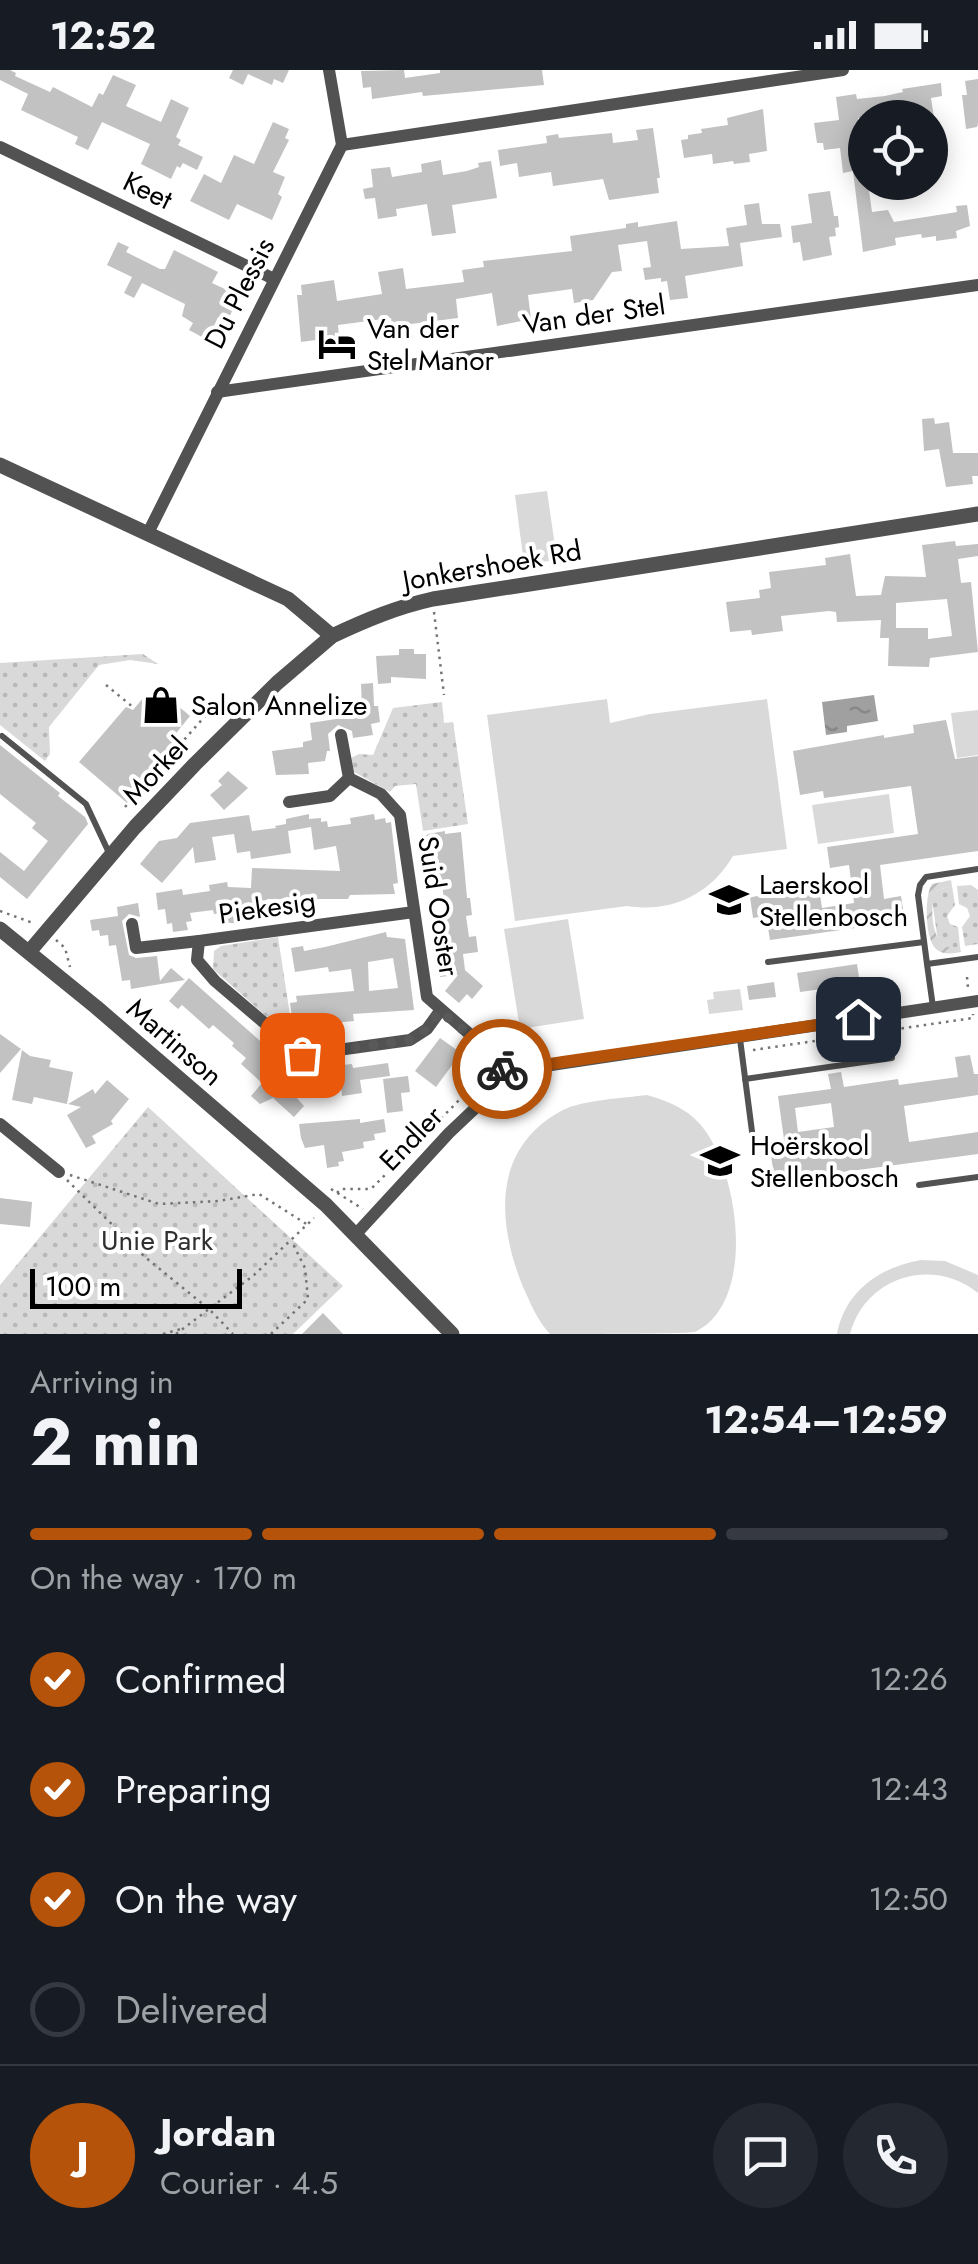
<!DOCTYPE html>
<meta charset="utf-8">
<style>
body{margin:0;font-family:Jost,sans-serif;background:#242831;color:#f1f3f6;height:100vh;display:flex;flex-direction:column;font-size:38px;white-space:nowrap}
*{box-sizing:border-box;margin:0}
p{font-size:32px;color:#9ea1a6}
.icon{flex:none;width:55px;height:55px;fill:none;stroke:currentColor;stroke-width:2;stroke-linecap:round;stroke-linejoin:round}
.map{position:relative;height:1264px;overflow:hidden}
.details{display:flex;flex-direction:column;background:#171b24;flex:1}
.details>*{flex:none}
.buttons{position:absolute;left:848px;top:30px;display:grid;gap:20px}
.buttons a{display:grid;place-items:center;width:100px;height:100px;border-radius:50%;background:#171b24;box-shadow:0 5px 25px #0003;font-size:50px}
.scale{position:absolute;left:30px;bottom:25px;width:212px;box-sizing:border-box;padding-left:10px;border:5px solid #000;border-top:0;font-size:28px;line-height:35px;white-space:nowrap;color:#000;-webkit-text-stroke:8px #fff;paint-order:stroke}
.pin{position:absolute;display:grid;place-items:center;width:85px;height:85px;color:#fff;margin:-42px;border-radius:20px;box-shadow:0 5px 15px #0006}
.courier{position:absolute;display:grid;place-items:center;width:100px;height:100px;margin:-50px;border:8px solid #b45309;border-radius:50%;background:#fff;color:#222;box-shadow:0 2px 12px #0007}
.summary em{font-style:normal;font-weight:700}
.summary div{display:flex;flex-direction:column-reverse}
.summary{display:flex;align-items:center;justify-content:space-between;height:170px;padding:0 30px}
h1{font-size:65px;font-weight:700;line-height:75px}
.bar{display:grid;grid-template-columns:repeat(4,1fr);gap:15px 10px;align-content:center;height:120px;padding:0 30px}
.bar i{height:12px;border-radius:8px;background:#363941}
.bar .on{background:#b45309}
.bar p{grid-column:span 4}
.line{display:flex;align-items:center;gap:25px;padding:0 30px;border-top:2px solid #363941}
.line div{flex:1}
.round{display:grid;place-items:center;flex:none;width:105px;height:105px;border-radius:52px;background:#242831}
ol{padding:0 30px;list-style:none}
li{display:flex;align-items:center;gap:30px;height:110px}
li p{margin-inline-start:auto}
li .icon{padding:10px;border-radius:50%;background:#b45309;color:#fff;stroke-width:4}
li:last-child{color:#9ea1a6}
li i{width:55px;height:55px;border:5px solid #363941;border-radius:50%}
.status{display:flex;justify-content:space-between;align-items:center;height:70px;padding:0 50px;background:#171b24;direction:ltr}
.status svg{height:28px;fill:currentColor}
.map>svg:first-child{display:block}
.grass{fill:url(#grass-dots)}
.garden{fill:url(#garden-furrows)}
.pitch{fill:#d9d9d9}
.water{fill:url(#water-ripples)}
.building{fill:#c2c2c2;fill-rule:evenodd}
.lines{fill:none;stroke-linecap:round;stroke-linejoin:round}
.path{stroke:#747474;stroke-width:2.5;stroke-dasharray:2.5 5;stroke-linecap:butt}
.service{stroke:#525252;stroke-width:6}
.minor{stroke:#525252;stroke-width:12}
.tertiary{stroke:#525252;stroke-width:15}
.done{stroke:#595959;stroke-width:10;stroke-dasharray:0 18}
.route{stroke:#b45309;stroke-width:12}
.labels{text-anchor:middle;stroke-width:8;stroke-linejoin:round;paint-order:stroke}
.street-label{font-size:28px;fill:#000;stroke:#fff}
.poi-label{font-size:28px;fill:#000;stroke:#fff;text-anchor:start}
.park-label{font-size:28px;fill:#303030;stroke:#fff}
</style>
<div class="status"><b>12:52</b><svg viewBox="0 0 49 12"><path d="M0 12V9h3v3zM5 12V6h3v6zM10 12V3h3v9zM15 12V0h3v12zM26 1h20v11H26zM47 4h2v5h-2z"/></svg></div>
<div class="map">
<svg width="978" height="1264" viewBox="0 0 978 1264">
<defs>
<pattern id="grass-dots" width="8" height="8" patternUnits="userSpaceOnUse" patternTransform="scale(2.5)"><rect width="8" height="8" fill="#d9d9d9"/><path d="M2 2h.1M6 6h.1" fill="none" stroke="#b8b8b8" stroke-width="1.8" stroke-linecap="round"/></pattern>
<pattern id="garden-furrows" width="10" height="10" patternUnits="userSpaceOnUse" patternTransform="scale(2.5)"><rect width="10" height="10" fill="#d9d9d9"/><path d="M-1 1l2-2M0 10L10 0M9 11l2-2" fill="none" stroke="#b8b8b8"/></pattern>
<pattern id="water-ripples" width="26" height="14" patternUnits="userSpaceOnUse" patternTransform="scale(2.5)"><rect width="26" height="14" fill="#a0a0a0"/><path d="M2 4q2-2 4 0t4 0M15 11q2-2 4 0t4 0" fill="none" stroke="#888"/></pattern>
</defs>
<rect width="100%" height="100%" fill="#fff"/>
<!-- grass -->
<g class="grass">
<polygon points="143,584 158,594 130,590 99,595 49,657 50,684 45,691 0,655 0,593"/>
<polygon points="442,632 444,653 453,652 468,754 423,761 416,714 395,716 390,722 354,702 351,688 359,684 373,685 393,638"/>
<polygon points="971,815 978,820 978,874 965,876 962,857 970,846 967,838 959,834 957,816"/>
<polygon points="952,816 955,835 947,846 950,854 958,857 960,877 944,877 938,872 932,829 938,820"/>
<polygon points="278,867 294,971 213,899 214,881 221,876"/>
<polygon points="148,1037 343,1216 293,1264 0,1264 0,1215"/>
</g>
<!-- garden -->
<path class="garden" d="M951,810L952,816L938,820C928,833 932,866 944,877H960L961,882C953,883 944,886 936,879C925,869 924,826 932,814Z"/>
<!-- pitch -->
<g class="pitch">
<polygon points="547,421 557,490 524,494 515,425"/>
<path d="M607,629L610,653L650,644L767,629L787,779L733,786C710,825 671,843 627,836L515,851L487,645Z"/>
<polygon points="978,640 978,685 957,688 951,643"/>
<polygon points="889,724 894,763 818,774 812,735"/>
<polygon points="568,849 584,949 520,959 504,859"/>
<polygon points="740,919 743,940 709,944 707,930 714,929 713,922"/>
<path d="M647,1025C667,1031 686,1038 700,1054C738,1097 759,1231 695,1262C680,1264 574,1264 550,1264C537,1250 531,1234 523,1217C497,1153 491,1078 563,1040C583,1030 624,1028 647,1025Z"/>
<path d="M921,1190L945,1191L978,1205V1223C932,1186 865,1207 850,1264H837C845,1221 880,1197 921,1190Z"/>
</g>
<!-- water -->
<polygon class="water" points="874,625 878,651 847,656 847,662 826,665 822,632"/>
<!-- building -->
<g class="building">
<polygon points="0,0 10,0 16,3 15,6 50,22 53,17 92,37 99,23 103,25 113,5 136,15 126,36 161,52 171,29 189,38 176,67 181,70 178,75 203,87 197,100 183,93 180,98 177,96 171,109 141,94 150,74 102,52 88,80 75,74 78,67 21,40 28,24 0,10"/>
<polygon points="233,0 289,0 283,13 274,9 272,15 248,4 243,15 229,8"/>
<polygon points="404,0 405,8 440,3 440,0 542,0 544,15 423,26 422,22 372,29 371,17 363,18 361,1"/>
<polygon points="978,9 978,54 977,57 966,59 962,25 967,25 965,11"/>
<polygon points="941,13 942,26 931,28 934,48 907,48 907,44 858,48 865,114 868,113 872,142 888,140 894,152 957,142 956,136 967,135 970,156 956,161 957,168 936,171 936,166 922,168 921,164 895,168 896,175 863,182 853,101 843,103 840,78 824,80 823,73 817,73 814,53 839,50 836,27 856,24 857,29 885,26 903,22 902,19"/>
<polygon points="763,39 767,81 749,84 750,92 734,94 733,91 713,94 712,84 684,88 681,70 688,69 688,65 702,63 701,59 728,55 727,48"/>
<polygon points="273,52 289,59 285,68 289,70 273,102 285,107 278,124 282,127 272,150 237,134 229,150 190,131 204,104 221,113 234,85 254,94"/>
<polygon points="653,58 660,108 657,108 659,123 609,130 603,109 553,116 551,102 519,107 517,93 500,96 498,80 547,73 546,66 558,64 559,68 612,63 613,73 638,70 636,60"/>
<polygon points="441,90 443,105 467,101 479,97 478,93 491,91 497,128 452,135 456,163 432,166 427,134 396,139 397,146 378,149 375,128 365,129 363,119 373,117 371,99 390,97 392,107 422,102 421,94"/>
<polygon points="830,121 834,146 838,146 839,157 835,158 836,166 829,167 832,185 803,191 800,172 793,173 791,156 812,153 808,124"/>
<polygon points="759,133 762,154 780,154 782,167 740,173 743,196 685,206 688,228 670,230 667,211 661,212 661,208 645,210 643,198 651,197 647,171 618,175 622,201 612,202 593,230 574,233 572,219 528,225 531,249 497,256 492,223 456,229 458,248 411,254 413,269 402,271 400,255 392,256 391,248 338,255 339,267 301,272 297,225 302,225 301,215 334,210 337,231 382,224 378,202 403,198 406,219 464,212 462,200 484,197 483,191 572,181 570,166 626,158 626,154 638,152 638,157 677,151 681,179 729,176 726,158 747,155 744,135"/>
<polygon points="118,172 129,177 126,182 160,199 165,199 174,180 218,202 212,213 227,220 220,233 233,239 227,252 218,247 210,265 204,262 202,267 189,260 193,253 182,246 185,234 142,213 134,228 124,223 132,207 107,195"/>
<polygon points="934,348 935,354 949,352 953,383 978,383 978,406 972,406 973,414 946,417 939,379 924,381 922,349"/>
<path d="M955,471L956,476L978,474V486L958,489L961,513L971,512L978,582L930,588L929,597L888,596L889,568H880L881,550L837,552L836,542L829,541L781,546L783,561L752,565L751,560L730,562L726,532L760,528L759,520L771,518L769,502L826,495L825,488L850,484L856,526L881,525L885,506L926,507L922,475ZM947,529L952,566L928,569V558H896V533Z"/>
<polygon points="399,579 414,579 414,584 426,584 426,609 391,607 391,613 378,614 376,586 399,585"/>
<polygon points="373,613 374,636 378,636 380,652 371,654 373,665 353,668 352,661 338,655 328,664 330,681 327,681 325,691 308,693 309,704 276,705 272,681 303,677 303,672 312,670 310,653 349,647 348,640 362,638 361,614"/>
<polygon points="157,618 190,646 173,667 179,672 127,733 79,692 126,637 133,640 144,627 148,630"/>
<polygon points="946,650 955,689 978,686 978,781 880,795 884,829 901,826 905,851 770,870 766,846 753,848 750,827 819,818 822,838 854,833 849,795 830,798 827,777 918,764 911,716 824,728 823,721 800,725 793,681 884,665 884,668 914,663 913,655"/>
<polygon points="0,675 60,723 58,726 85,747 88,754 27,829 0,807 0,782 24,801 48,771 32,758 36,753 0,724"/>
<polygon points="228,701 248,718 224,740 210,725 222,715 218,711"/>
<polygon points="309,744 309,749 321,748 321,752 327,751 328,757 351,754 350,748 374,744 375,750 385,748 386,753 391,752 398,813 393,814 395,824 350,825 348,829 267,829 264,842 242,841 242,854 221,852 222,843 214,844 213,840 190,843 192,851 186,852 188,860 173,862 172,853 167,854 165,839 158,840 156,823 182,819 183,825 210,821 209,815 227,812 228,817 251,818 252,798 340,801 336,776 314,780 311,757 288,761 291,783 251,789 250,781 237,783 234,764 212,767 216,790 195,793 193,777 162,813 140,794 159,771 177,768 190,753 249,745 252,761 276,758 275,756 286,754 286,749"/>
<polygon points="445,761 445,764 461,762 467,828 470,828 472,845 466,846 469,867 476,866 478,882 463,884 465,900 483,916 472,929 467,924 459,933 445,921 458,905 440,907 438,893 444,892 440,857 444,856 442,840 445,840 442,813 438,813 436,801 425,803 423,789 423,768 428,764"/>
<polygon points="138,833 140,847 129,844 122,851 129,885 136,888 157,886 160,911 171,898 185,910 131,919 130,910 122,911 116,875 109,876 108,865 100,866 99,860 92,861 90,850 118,846 117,837"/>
<path d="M386,862L387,867L405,869L414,940L353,944L354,951L312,955L313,961L301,962L300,954H293L290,933L297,932L296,926L354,921L351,899L329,902L328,897L295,902L291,878L303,876L304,881L325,877ZM393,888L398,918L369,921L368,892Z"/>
<polygon points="857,894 860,914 836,917 837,923 823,924 822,919 800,922 797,903"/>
<polygon points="189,908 268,978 271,982 269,991 282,1003 300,1000 301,1005 316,1003 295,1026 304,1036 294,1047 273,1028 260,1034 251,1026 262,1013 241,994 246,988 232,976 234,973 213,955 209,959 182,935 178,939 169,931"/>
<polygon points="774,912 776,927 749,930 747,916"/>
<polygon points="0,964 21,979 0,1003"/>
<polygon points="440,968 461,983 436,1017 415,1001"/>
<polygon points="22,980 30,986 51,990 49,997 73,1002 67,1034 34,1027 32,1034 12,1030"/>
<path d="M970,985L974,1004H978V1025L904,1036L909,1072L978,1062V1084L775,1111L771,1086L786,1084L778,1026L831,1019L828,1004L841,1002L844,1017L898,1009L899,1015L958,1007L955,987ZM831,1033L834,1057L798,1062L795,1038Z"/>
<polygon points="388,993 390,1006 360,1010 362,1023 342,1026 341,1017 322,1020 320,1003 335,1001 334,996 352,994 353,998"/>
<polygon points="408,1006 410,1022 401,1023 403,1041 387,1043 383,1009"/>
<polygon points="107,1010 129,1029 111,1051 113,1054 92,1066 96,1073 86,1078 67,1045 81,1037 68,1034 93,1019 95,1024"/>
<polygon points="360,1049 360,1053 384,1049 386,1062 374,1064 375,1070 363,1072 364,1078 342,1082 344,1091 338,1092 339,1096 327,1098 324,1075 305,1078 301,1068 299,1054"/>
<polygon points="0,1128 32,1132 30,1157 0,1154"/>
<polygon points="323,1243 343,1264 302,1264"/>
</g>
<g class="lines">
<!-- path -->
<g class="path">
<polyline points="434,542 444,625"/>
<polyline points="106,615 134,638"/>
<polyline points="174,677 185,686"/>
<polyline points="125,737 206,645"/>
<polyline points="0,841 33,853"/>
<polyline points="56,870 65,878 70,897"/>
<polyline points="967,907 968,918"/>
<polyline points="753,980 973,948 973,944"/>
<polyline points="70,1105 159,1134 218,1131 259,1124 308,1155"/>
<polyline points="67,1110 145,1187 210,1240 233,1264"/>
<polyline points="331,1119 363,1139"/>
<polyline points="337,1123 341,1119 371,1119 488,1001"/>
<polyline points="163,1264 181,1259"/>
<polyline points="176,1264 254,1205 314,1148"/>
<polyline points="271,1264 308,1229 305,1198 292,1172"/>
</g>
<!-- service -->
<g class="service">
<polyline points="2,666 86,734 110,785"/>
<polyline points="978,799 926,807 920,815 918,825 927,894 978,887"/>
<polyline points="768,892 924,872"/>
<polyline points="927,894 933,937"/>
<polyline points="740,969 754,1077"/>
<polyline points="745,1009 892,988"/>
<polyline points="919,1115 978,1107"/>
</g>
<!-- minor -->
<g class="minor">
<polyline points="342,75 843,0"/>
<polyline points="0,77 274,209"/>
<polyline points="217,322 978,215"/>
<polyline points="148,463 342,75 329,0"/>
<polyline points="341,665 349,708 381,724 400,745 427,927 488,980 508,1009"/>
<polyline points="289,732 330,726 349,708"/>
<polyline points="414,842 199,871 197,890 215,911 302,985 410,970 427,959 440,941"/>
<polyline points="132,854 136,878 199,871"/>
<polyline points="0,1054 59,1102"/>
<polyline points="356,1164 449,1063 486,1028 508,1009 538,997 978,931"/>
</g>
<!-- tertiary -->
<g class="tertiary">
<polyline points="0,395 288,529 332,566"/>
<polyline points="0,859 96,937 326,1135 452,1264"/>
<path d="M29,882L135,757L195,694L277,613L332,566C366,550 397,537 433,529L978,444"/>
</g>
</g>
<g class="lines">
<!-- done -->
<polyline class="done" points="302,985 410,970 427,959 440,941 488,980 502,999"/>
<!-- route -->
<polyline class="route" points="502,999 508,1009 538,996 563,992 858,949"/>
</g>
<!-- icons -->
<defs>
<g id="hotel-bare" transform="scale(3)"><path d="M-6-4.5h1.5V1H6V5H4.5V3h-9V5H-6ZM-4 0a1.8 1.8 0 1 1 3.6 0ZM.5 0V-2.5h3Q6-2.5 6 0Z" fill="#000" stroke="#fff" stroke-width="2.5" paint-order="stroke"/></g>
<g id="shop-bare" transform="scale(3)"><path d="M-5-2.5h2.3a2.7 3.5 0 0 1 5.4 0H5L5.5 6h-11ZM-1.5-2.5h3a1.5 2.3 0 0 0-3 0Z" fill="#000" stroke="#fff" stroke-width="2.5" paint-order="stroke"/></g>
<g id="school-bare" transform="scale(3)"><path d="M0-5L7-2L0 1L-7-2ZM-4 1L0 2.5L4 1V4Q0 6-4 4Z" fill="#000" stroke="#fff" stroke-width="2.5" paint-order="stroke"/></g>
</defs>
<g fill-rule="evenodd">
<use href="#hotel-bare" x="337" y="274"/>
<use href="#shop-bare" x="161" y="635"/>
<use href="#school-bare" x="729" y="830"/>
<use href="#school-bare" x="720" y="1091"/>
</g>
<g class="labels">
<!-- street labels -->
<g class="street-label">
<text transform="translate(148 120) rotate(26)" y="10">Keet</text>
<text transform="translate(239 223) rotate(-63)" y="10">Du Plessis</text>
<text transform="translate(594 244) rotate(-8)" y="10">Van der Stel</text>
<text transform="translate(492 495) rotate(-10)" y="10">Jonkershoek Rd</text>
<text transform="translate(155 700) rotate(-47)" y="10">Morkel</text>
<text transform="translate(439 836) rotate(81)" y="10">Suid Ooster</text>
<text transform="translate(267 837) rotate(-8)" y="10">Piekesig</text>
<text transform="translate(175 972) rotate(41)" y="10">Martinson</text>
<text transform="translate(411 1068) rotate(-46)" y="10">Endler</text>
</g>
<!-- poi labels -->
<g class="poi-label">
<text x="367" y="268">Van der<tspan x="367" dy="32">Stel Manor</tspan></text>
<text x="191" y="645">Salon Annelize</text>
<text x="759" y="824">Laerskool<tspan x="759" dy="32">Stellenbosch</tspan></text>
<text x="750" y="1085">Hoërskool<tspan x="750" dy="32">Stellenbosch</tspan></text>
</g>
<!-- park labels -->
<g class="park-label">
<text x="157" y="1180">Unie Park</text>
</g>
</g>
</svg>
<div class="buttons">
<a><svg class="icon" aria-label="locate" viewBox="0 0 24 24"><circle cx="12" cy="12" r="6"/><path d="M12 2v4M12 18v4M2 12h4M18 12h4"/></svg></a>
</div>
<div class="scale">100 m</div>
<div class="pin" style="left:302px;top:985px;background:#ea580c"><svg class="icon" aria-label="bag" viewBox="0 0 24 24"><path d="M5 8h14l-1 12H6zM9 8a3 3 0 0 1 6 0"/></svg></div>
<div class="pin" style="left:858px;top:949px;background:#1f2937"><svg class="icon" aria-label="home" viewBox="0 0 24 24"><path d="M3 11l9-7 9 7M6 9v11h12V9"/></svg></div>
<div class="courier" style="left:502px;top:999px"><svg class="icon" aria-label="bike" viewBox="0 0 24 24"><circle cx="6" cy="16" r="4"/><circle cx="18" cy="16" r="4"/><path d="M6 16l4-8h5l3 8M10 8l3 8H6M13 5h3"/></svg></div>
</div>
<section class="details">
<div class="summary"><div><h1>2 min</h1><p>Arriving in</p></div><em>12:54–12:59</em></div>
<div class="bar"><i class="on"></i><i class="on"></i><i class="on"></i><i></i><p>On the way · 170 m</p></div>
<ol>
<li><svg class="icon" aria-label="check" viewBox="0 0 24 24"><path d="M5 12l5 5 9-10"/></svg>Confirmed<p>12:26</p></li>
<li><svg class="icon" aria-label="check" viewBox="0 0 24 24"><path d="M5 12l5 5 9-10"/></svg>Preparing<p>12:43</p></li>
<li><svg class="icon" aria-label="check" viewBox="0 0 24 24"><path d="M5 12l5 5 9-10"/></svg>On the way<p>12:50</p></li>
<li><i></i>Delivered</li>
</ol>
<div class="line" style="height:180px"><b class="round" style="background:#b45309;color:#fff">J</b><div><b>Jordan</b><p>Courier · 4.5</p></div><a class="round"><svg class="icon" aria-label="chat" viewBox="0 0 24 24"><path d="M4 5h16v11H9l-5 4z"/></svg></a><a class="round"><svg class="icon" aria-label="phone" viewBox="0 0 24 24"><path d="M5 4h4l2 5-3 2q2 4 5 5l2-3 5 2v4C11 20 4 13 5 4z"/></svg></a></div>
</section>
